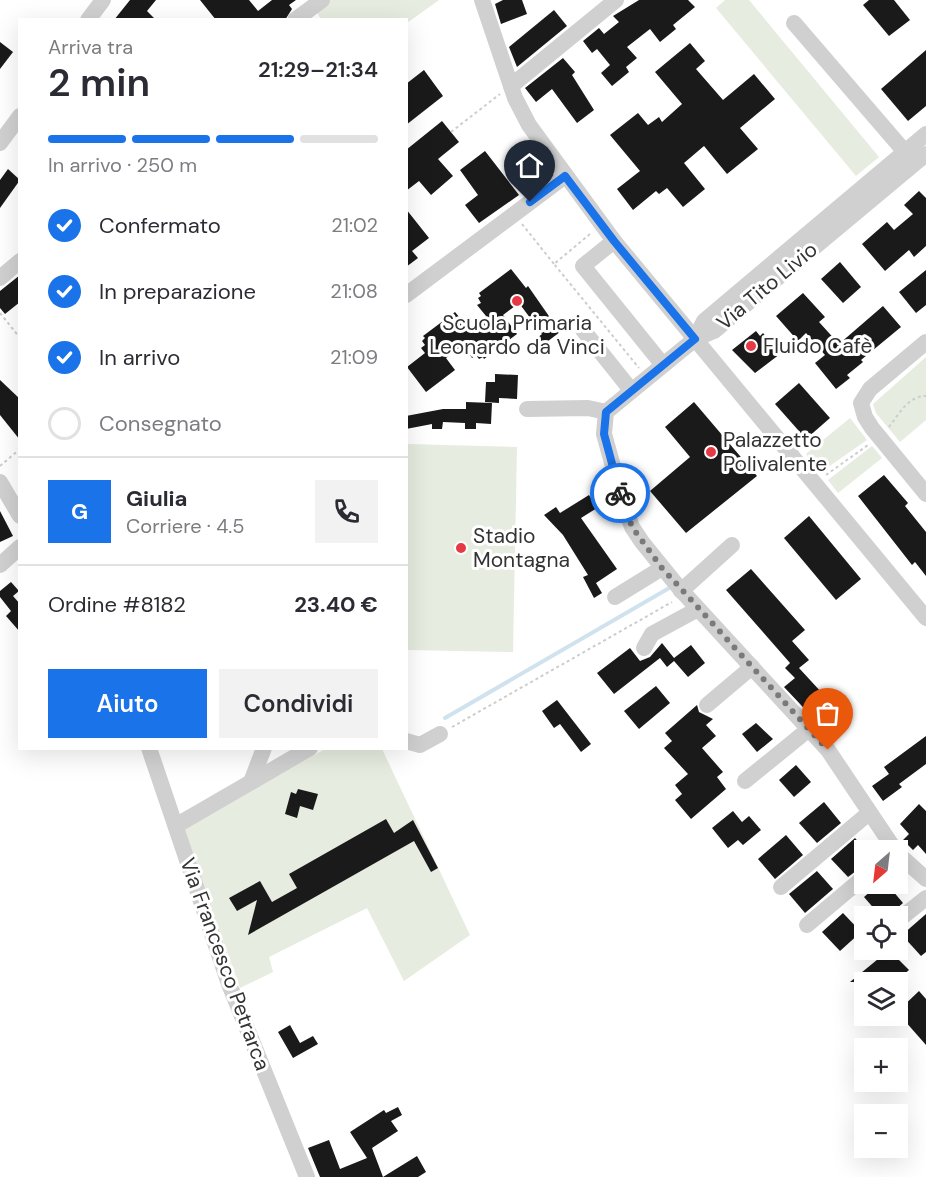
<!DOCTYPE html>
<html lang="it">
<meta charset="utf-8">
<style>
body{margin:0;font-family:"DM Sans",sans-serif;background:#f2f2f3;color:#2b2b33;height:100vh;display:flex;flex-direction:column;font-size:22px;white-space:nowrap}
*{box-sizing:border-box;margin:0}
p{font-size:20px;color:#7c7c81}
.icon{flex:none;width:33px;height:33px;fill:none;stroke:currentColor;stroke-width:2;stroke-linecap:round;stroke-linejoin:round}
.map{position:relative;flex:1;overflow:hidden}
.details{position:absolute;left:18px;top:18px;width:390px;height:732px;display:flex;flex-direction:column;background:#fff;border-radius:0px;box-shadow:0 6px 24px #0002}
.details>*{flex:none}
.needle{width:39px;rotate:208deg}
.fabs{position:absolute;left:854px;top:840px;display:grid;gap:12px}
.fabs a{display:grid;place-items:center;width:54px;height:54px;border-radius:0px;background:#fff;box-shadow:0 6px 24px #0002;font-size:30px}
.pin{position:absolute;display:grid;place-items:center;width:51px;height:51px;color:#fff;margin:-62px -26px;border-radius:50% 50% 50% 0;rotate:-45deg;box-shadow:0 0 6px #0007}
.pin .icon{rotate:45deg}
.courier{position:absolute;display:grid;place-items:center;width:60px;height:60px;margin:-30px;border:4px solid #1a73e8;border-radius:50%;background:#fff;color:#222;box-shadow:0 2px 8px #0007}
.overview em{font-style:normal;font-weight:600}
.overview div{display:flex;flex-direction:column-reverse}
.overview{display:flex;align-items:center;justify-content:space-between;height:102px;padding:0 30px}
h1{font-size:39px;font-weight:600;line-height:45px}
.bar{display:grid;grid-template-columns:repeat(4,1fr);gap:9px 6px;align-content:center;height:72px;padding:0 30px}
.bar i{height:8px;border-radius:4px;background:#e1e1e2}
.bar .selected{background:#1a73e8}
.bar p{grid-column:span 4}
.line{display:flex;align-items:center;gap:15px;padding:0 30px;border-top:2px solid #e1e1e2}
.line div{flex:1}
.round{display:grid;place-items:center;flex:none;width:63px;height:63px;border-radius:0px;background:#f2f2f3}
ol{padding:0 30px;list-style:none}
li{display:flex;align-items:center;gap:18px;height:66px}
li p{margin-inline-start:auto}
li .icon{padding:6px;border-radius:50%;background:#1a73e8;color:#fff;stroke-width:4}
li:last-child{color:#7c7c81}
li i{width:33px;height:33px;border:3px solid #e1e1e2;border-radius:50%}
.primary-button{display:flex;gap:12px;margin-top:auto;padding:12px 30px}
.primary-button a{flex:1;height:69px;border-radius:0px;background:#1a73e8;color:#fff;font-size:24px;font-weight:600;line-height:69px;text-align:center}
.primary-button a+a{background:#f2f2f3;color:#2b2b33}
.map>svg:first-child{display:block}
.green{fill:#e6ecdf}
.lines{fill:none;stroke-linecap:round;stroke-linejoin:round}
.stream{stroke:#cfe2ee;stroke-width:4}
.building{fill:#1a1a1a}
.path{stroke:#cdcdcd;stroke-width:2;stroke-dasharray:3 3;stroke-linecap:butt}
.minor{stroke:#d0d0d0;stroke-width:16}
.done{stroke:#7a7a7a;stroke-width:6;stroke-dasharray:0 10.8}
.route{stroke:#1a73e8;stroke-width:8}
.poi-dot{fill:#e63946;stroke:#fff;stroke-width:2}
.labels{text-anchor:middle;stroke-width:6;stroke-linejoin:round;paint-order:stroke}
.street-label{font-size:21px;fill:#333;stroke:#fff}
.poi-label{font-size:21px;fill:#333;stroke:#fff;text-anchor:start}
</style>
<div class="map">
<svg width="926" height="1177" viewBox="0 0 926 1177">
<rect width="100%" height="100%" fill="#fff"/>
<!-- green -->
<g class="green">
<polygon points="328,0 439,0 407,23 406,20 321,19 315,10"/>
<polygon points="725,0 749,0 879,157 856,176 716,8"/>
<polygon points="926,357 926,420 900,442 876,413 873,404"/>
<polygon points="850,418 867,440 821,472 806,454"/>
<polygon points="407,444 517,447 513,652 407,650"/>
<polygon points="872,446 882,458 838,493 828,480"/>
<polygon points="325,749 382,749 470,935 404,981 367,908 269,957 273,972 240,988 183,828"/>
</g>
<g class="lines">
<!-- stream -->
<polyline class="stream" points="445,718 671,587"/>
</g>
<!-- building -->
<g class="building">
<polygon points="130,0 156,0 147,11 156,20 114,20"/>
<polygon points="200,0 249,0 258,11 272,0 296,0 289,5 292,9 285,20 216,20"/>
<polygon points="503,0 522,0 527,14 501,24 495,4"/>
<polygon points="639,0 688,0 695,7 673,25 676,29 660,42 650,29 627,47 637,58 626,67 629,72 612,86 601,73 610,65 597,49 592,53 583,41 599,28 604,34 619,22 613,16"/>
<polygon points="869,0 894,0 910,20 889,36 863,5"/>
<polygon points="554,10 567,26 517,67 509,47"/>
<polygon points="0,42 13,52 0,69"/>
<polygon points="690,43 705,61 696,69 723,100 754,74 775,99 740,128 758,149 727,174 704,146 684,163 705,189 683,207 667,188 659,194 656,191 633,210 617,189 640,171 610,135 638,113 648,125 659,117 662,122 682,104 655,72"/>
<polygon points="926,50 926,106 908,121 881,89"/>
<polygon points="563,58 575,72 572,75 594,110 577,123 552,89 536,102 525,88"/>
<polygon points="424,70 443,96 406,125 406,84"/>
<polygon points="442,121 459,142 438,159 453,176 431,195 419,181 406,191 406,150"/>
<polygon points="485,151 519,195 479,223 465,205 478,195 460,170"/>
<polygon points="8,169 20,180 0,208 0,180"/>
<polygon points="919,191 926,198 926,246 914,257 909,250 885,271 862,244 887,222 894,230 913,214 904,205"/>
<polygon points="406,209 429,238 412,251 418,258 406,267"/>
<polygon points="840,262 861,287 843,303 821,279"/>
<polygon points="511,269 526,288 528,286 560,332 535,351 530,344 542,334 519,303 503,315 517,334 484,359 483,357 479,359 476,355 472,358 463,345 446,358 455,370 426,392 407,367 425,353 421,348 425,345 422,341 425,338 423,336 455,312 469,329 486,316 477,305 481,303 478,298 481,296 479,293"/>
<polygon points="926,270 926,305 916,313 899,292"/>
<polygon points="20,275 20,302 5,314 0,308 0,291"/>
<polygon points="803,293 825,317 819,322 839,344 883,306 901,327 861,360 863,362 847,375 850,378 836,389 815,363 825,355 806,333 798,341 776,316"/>
<polygon points="756,331 760,336 763,333 780,354 755,373 732,350"/>
<polygon points="495,374 518,375 517,399 499,398 499,403 485,402 486,382 495,382"/>
<polygon points="0,380 20,399 20,440 0,415"/>
<polygon points="799,383 830,418 806,439 775,404"/>
<polygon points="466,402 492,403 491,424 476,423 476,429 465,429 465,423 443,422 442,429 432,429 432,424 406,429 406,416 443,409 466,409"/>
<polygon points="694,402 757,476 686,533 650,491 690,457 665,427"/>
<polygon points="884,475 908,503 905,506 926,532 926,576 915,562 912,565 858,496"/>
<polygon points="589,495 597,508 581,518 617,569 596,583 602,593 594,598 583,577 588,575 563,535 544,515 556,507 560,513"/>
<polygon points="0,511 13,536 0,542"/>
<polygon points="809,516 861,579 836,600 784,538"/>
<polygon points="751,569 805,630 792,641 809,660 799,668 834,706 817,722 784,687 795,678 785,668 790,663 726,590"/>
<polygon points="11,582 19,591 13,596 20,604 20,632 6,616 11,611 0,597 0,591"/>
<polygon points="662,643 674,658 691,645 705,663 688,677 674,661 667,667 660,658 614,694 597,673 630,648 640,661 650,657"/>
<polygon points="656,686 670,703 639,729 624,711"/>
<polygon points="557,700 591,744 581,752 560,724 554,728 542,711"/>
<polygon points="697,705 699,712 713,719 706,725 716,736 702,748 723,772 717,777 726,789 691,819 675,800 682,794 675,785 688,774 664,748 672,741 665,733"/>
<polygon points="756,723 773,739 757,752 742,734"/>
<polygon points="926,736 926,764 899,784 902,787 883,801 872,786 889,774 884,767"/>
<polygon points="796,765 811,782 794,797 779,780"/>
<polygon points="298,789 318,794 313,810 300,806 297,818 285,814 291,792 296,794"/>
<polygon points="824,802 841,823 817,843 799,823"/>
<polygon points="919,804 926,811 926,854 918,845 913,850 903,840 909,834 900,824"/>
<polygon points="733,811 742,822 749,816 761,830 743,845 738,840 728,848 712,828"/>
<polygon points="386,819 394,833 413,820 438,868 431,872 414,841 248,935 257,900 237,911 229,898 260,881 272,902 297,888 289,874"/>
<polygon points="786,835 803,855 775,879 758,859"/>
<polygon points="855,838 862,846 864,865 848,877 831,859"/>
<polygon points="817,871 833,889 805,913 789,894"/>
<polygon points="879,884 887,884 903,903 888,916 880,910 877,912 864,897"/>
<polygon points="843,913 861,932 840,951 822,932"/>
<polygon points="926,914 926,952 921,956 902,935"/>
<polygon points="889,950 909,970 895,982 850,982"/>
<polygon points="919,991 926,999 926,1045 897,1012"/>
<polygon points="290,1025 300,1043 313,1036 318,1044 293,1058 278,1032"/>
<polygon points="398,1107 402,1115 391,1121 398,1131 372,1148 383,1177 417,1156 426,1172 418,1177 320,1177 308,1148 329,1140 340,1169 367,1158 350,1132 384,1110 386,1113"/>
</g>
<g class="lines">
<!-- path -->
<g class="path">
<polyline points="451,132 500,94"/>
<polyline points="522,224 554,264"/>
<polyline points="590,234 554,264 639,368"/>
<polyline points="0,313 20,338"/>
<path d="M889,427C899,414 908,396 926,396"/>
<polyline points="0,466 20,449"/>
<polyline points="826,475 868,445"/>
<polyline points="452,727 672,602"/>
</g>
<!-- minor -->
<g class="minor">
<polyline points="482,0 515,98 529,125 614,241 926,618"/>
<polyline points="88,20 103,0"/>
<polyline points="295,20 322,0"/>
<polyline points="794,23 905,152"/>
<polyline points="511,86 616,0"/>
<polyline points="0,143 20,116"/>
<polyline points="614,241 583,266 663,365"/>
<polyline points="0,278 20,261"/>
<polyline points="406,295 565,176"/>
<polyline points="583,330 631,390"/>
<polyline points="695,339 704,321 926,134"/>
<polyline points="926,342 870,389 861,403 865,417 872,428 926,494"/>
<polyline points="527,409 588,408 606,412"/>
<polyline points="0,482 20,516"/>
<polyline points="0,565 20,547"/>
<polyline points="681,591 732,545"/>
<polyline points="615,597 662,568"/>
<polyline points="644,648 652,634 698,609"/>
<polyline points="707,705 752,667"/>
<polyline points="406,741 420,745 440,734"/>
<polyline points="149,748 229,984 307,1177"/>
<polyline points="745,781 809,729"/>
<polyline points="251,782 264,748"/>
<polyline points="177,825 310,748"/>
<polyline points="895,850 828,750 680,589 642,542 632,527 624,506 604,434 606,412 695,339 714,331 926,154"/>
<polyline points="897,853 926,879"/>
<polyline points="781,887 869,813"/>
<polyline points="897,921 926,898"/>
<polyline points="807,925 864,877"/>
</g>
</g>
<g class="lines">
<!-- done -->
<polyline class="done" points="620,493 632,527 662,568 828,750"/>
<!-- route -->
<polyline class="route" points="530,202 565,176 614,241 695,339 606,412 604,434 620,493"/>
</g>
<!-- markers -->
<g class="poi-dot">
<circle cx="517" cy="301" r="6"/>
<circle cx="751" cy="346" r="6"/>
<circle cx="711" cy="452" r="6"/>
<circle cx="461" cy="548" r="6"/>
</g>
<g class="labels">
<!-- street labels -->
<g class="street-label">
<text transform="translate(767 286) rotate(-40)" y="7">Via Tito Livio</text>
<text transform="translate(225 964) rotate(70)" y="7">Via Francesco Petrarca</text>
</g>
<!-- poi labels -->
<g class="poi-label">
<text x="517" y="330" text-anchor="middle">Scuola Primaria<tspan x="517" dy="24">Leonardo da Vinci</tspan></text>
<text x="763" y="353">Fluido Cafè</text>
<text x="723" y="447">Palazzetto<tspan x="723" dy="24">Polivalente</tspan></text>
<text x="473" y="543">Stadio<tspan x="473" dy="24">Montagna</tspan></text>
</g>
</g>
</svg>
<div class="fabs">
<a><svg class="needle" viewBox="-14 -14 28 28"><path d="M0-13l5 13h-10z" fill="#e53935"/><path d="M0 13l5-13h-10z" fill="#7c7c81"/></svg></a>
<a><svg class="icon" aria-label="locate" viewBox="0 0 24 24"><circle cx="12" cy="12" r="6"/><path d="M12 2v4M12 18v4M2 12h4M18 12h4"/></svg></a>
<a><svg class="icon" aria-label="layers" viewBox="0 0 24 24"><path d="M12 4l9 5-9 5-9-5zM3 14l9 5 9-5"/></svg></a>
<a>+</a>
<a>−</a>
</div>
<div class="pin" style="left:828px;top:750px;background:#ea580c"><svg class="icon" aria-label="bag" viewBox="0 0 24 24"><path d="M5 8h14l-1 12H6zM9 8a3 3 0 0 1 6 0"/></svg></div>
<div class="pin" style="left:530px;top:202px;background:#1f2937"><svg class="icon" aria-label="home" viewBox="0 0 24 24"><path d="M3 11l9-7 9 7M6 9v11h12V9"/></svg></div>
<div class="courier" style="left:620px;top:493px"><svg class="icon" aria-label="bike" viewBox="0 0 24 24"><circle cx="6" cy="16" r="4"/><circle cx="18" cy="16" r="4"/><path d="M6 16l4-8h5l3 8M10 8l3 8H6M13 5h3"/></svg></div>
<section class="details">
<div class="overview"><div><h1>2 min</h1><p>Arriva tra</p></div><em>21:29–21:34</em></div>
<div class="bar"><i class="selected"></i><i class="selected"></i><i class="selected"></i><i></i><p>In arrivo · 250 m</p></div>
<ol>
<li><svg class="icon" aria-label="check" viewBox="0 0 24 24"><path d="M5 12l5 5 9-10"/></svg>Confermato<p>21:02</p></li>
<li><svg class="icon" aria-label="check" viewBox="0 0 24 24"><path d="M5 12l5 5 9-10"/></svg>In preparazione<p>21:08</p></li>
<li><svg class="icon" aria-label="check" viewBox="0 0 24 24"><path d="M5 12l5 5 9-10"/></svg>In arrivo<p>21:09</p></li>
<li><i></i>Consegnato</li>
</ol>
<div class="line" style="height:108px"><b class="round" style="background:#1a73e8;color:#fff">G</b><div><b>Giulia</b><p>Corriere · 4.5</p></div><a class="round"><svg class="icon" aria-label="phone" viewBox="0 0 24 24"><path d="M5 4h4l2 5-3 2q2 4 5 5l2-3 5 2v4C11 20 4 13 5 4z"/></svg></a></div>
<div class="line" style="height:78px"><div>Ordine #8182</div><b>23.40 €</b></div>
<div class="primary-button"><a>Aiuto</a><a>Condividi</a></div>
</section>
</div>
